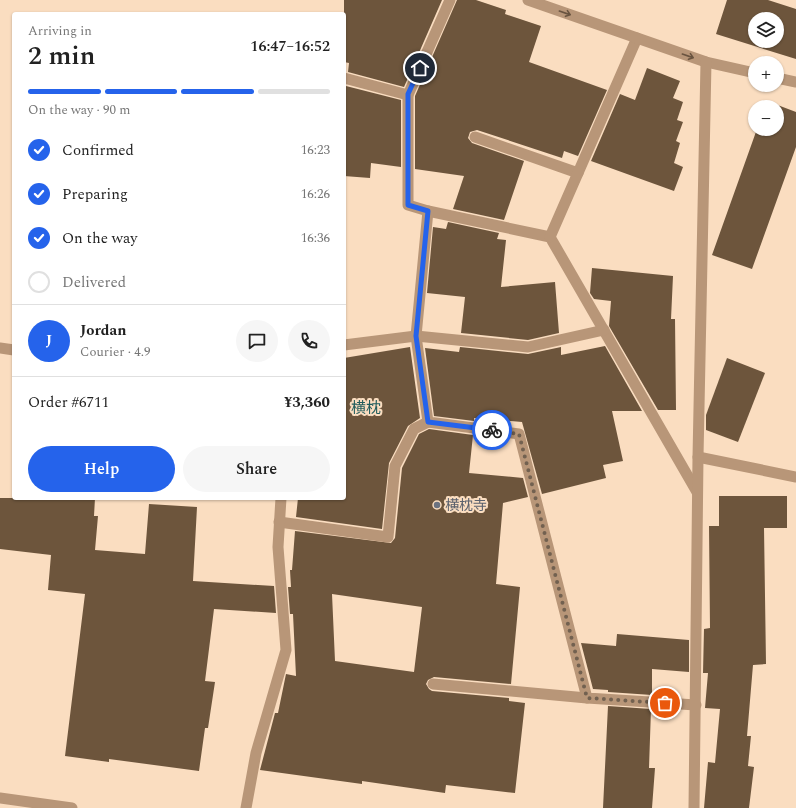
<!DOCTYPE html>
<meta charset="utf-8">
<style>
body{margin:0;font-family:Spectral,"Noto Sans JP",serif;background:#f6f6f6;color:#222;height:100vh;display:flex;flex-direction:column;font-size:15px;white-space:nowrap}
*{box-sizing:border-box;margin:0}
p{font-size:13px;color:#767676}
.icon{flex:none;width:22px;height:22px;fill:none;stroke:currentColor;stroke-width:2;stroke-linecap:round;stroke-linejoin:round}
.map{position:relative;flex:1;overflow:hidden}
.drawer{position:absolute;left:12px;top:12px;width:334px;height:488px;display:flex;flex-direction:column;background:#fff;border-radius:4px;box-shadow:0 1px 3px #0004}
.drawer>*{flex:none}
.tools{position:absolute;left:748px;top:12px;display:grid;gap:8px}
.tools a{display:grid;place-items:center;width:36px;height:36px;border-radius:50%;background:#fff;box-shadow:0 1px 3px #0004;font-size:20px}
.pin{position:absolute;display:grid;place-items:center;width:34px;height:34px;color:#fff;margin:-17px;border:2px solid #fff;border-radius:50%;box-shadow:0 1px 4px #0007}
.courier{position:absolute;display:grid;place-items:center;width:40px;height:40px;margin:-20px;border:3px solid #2563eb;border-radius:50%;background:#fff;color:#222;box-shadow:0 1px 5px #0007}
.overview em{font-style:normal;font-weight:600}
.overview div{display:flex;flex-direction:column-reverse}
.overview{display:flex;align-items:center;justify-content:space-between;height:68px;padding:0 16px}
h1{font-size:26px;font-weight:600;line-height:30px}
.bar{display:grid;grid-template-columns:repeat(4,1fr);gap:6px 4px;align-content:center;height:48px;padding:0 16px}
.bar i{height:5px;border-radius:3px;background:#e0e0e0}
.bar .active{background:#2563eb}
.bar p{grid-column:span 4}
.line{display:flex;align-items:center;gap:10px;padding:0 16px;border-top:1px solid #e0e0e0}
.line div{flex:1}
.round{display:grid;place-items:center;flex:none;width:42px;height:42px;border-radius:21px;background:#f6f6f6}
ol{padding:0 16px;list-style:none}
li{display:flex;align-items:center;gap:12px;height:44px}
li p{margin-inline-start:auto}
li .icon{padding:4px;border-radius:50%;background:#2563eb;color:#fff;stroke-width:4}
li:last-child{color:#767676}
li i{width:22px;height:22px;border:2px solid #e0e0e0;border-radius:50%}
.action{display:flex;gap:8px;margin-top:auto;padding:8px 16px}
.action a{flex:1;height:46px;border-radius:24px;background:#2563eb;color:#fff;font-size:16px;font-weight:600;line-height:46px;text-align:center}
.action a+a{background:#f6f6f6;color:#222}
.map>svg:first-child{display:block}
.building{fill:#6d553c;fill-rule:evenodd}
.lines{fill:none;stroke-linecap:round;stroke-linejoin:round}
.service{stroke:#b89678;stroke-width:11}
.minor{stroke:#b89678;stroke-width:11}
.tertiary{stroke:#b89678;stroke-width:11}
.oneway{stroke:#695440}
.done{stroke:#726150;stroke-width:4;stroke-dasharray:0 7.2}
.route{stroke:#2563eb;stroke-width:5}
.worship-dot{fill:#6b7280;stroke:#faddc0;stroke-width:1.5}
.labels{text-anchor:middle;stroke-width:4;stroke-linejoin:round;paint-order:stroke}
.worship-label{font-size:14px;fill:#5b616d;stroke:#faddc0;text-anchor:start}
.neighbourhood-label{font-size:15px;fill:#215c5c;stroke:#faddc0}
</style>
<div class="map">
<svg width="796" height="808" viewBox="0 0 796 808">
<rect width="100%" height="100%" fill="#faddc0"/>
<!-- building -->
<g class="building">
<polygon points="344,0 442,0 404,87 348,72 349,63 344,62"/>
<polygon points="457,0 476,0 506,10 505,14 541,26 529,62 607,90 578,156 564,151 562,158 477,130 470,132 468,138 472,143 524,161 504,220 453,209 464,176 415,169 415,96"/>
<path d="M727,0H768L796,9V59L716,34ZM755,19H777V41H755Z"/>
<polygon points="647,68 680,81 673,98 683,102 677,120 683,122 676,141 680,143 674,163 683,167 674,191 591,161 620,94 635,100"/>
<polygon points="346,86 401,100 401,167 371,163 370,178 344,176 344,105"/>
<polygon points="767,101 796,112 796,147 752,269 712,255 757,129 777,129 777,107 765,107"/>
<polygon points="448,222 499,233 497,239 506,240 501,287 555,282 559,333 528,340 461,333 465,297 427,293 433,227 446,229"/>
<polygon points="592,268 673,276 671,319 675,319 676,410 658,410 609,326 611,301 594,299 590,293"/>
<polygon points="605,346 642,411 612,411 623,461 603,465 606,478 542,494 522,422 474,418 474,421 434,416 425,348 459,352 460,347 528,354 561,347 561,355"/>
<polygon points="410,347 420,418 408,426 389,463 382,529 296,517 298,498 344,498 344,358"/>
<polygon points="727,358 765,373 738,442 706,430 706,415"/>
<path d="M429,429L473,435L469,473L523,478L528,497L503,503L496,584L520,587L511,684L434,677L428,680L426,684L429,689L432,691L509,698V701L525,703L515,793L446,785L445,793L362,781V784L260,770L275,713H278L286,674L296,676L293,614H290L288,587H291L290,570H292L295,531L391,543L395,538L402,468L419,434ZM332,594L422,607L414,672L335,661Z"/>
<polygon points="719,496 787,496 787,528 764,528 766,664 753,665 747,736 751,736 748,766 754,767 749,808 704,808 708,762 715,763 720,709 705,708 708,673 703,673 704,629 710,628 709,526 719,526"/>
<polygon points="0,498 95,498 94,516 98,516 95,550 145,554 149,504 197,507 193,581 274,586 276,613 214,609 205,681 215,682 208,728 205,728 199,771 109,759 109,762 65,756 85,594 48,590 51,555 0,549"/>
<polygon points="617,634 689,640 689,672 652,669 652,695 608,692 608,690 593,689 581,643 616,646"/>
<polygon points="608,706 651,709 649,768 655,768 652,808 603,808"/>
</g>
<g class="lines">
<!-- service -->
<g class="service">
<polyline points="475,137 578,173"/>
<polyline points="428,211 550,237 697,492"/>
<polyline points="550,237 637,38"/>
<polyline points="416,336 528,347 604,330"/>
</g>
<!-- minor -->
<g class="minor">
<polyline points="450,0 408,95 408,205 428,211 416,336 428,422 519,434 587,698 696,705"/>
<polyline points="528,0 706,62 755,73"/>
<polyline points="344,78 408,95"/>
<polyline points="777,78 796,82"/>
<polyline points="344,345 416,336"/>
<polyline points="0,348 14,350"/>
<polyline points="698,457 796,477"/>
<polyline points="279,522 388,537 395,466 414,429 428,422"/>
<polyline points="433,684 587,698"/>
<polyline points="246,808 256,753 286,650 278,547 281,498"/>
<polyline points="694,808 698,457 706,62"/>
</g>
<!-- tertiary -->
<polyline class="tertiary" points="0,798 72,808"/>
</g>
<!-- one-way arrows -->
<defs><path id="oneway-shaft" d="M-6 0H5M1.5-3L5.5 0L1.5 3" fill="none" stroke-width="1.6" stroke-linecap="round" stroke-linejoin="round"/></defs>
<g class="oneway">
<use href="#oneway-shaft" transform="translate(565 13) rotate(19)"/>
<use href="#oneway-shaft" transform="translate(688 56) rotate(19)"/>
</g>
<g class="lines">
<!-- done -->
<polyline class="done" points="492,430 519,434 587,698 665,703"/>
<!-- route -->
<polyline class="route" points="420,68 408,94 408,205 428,211 416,336 428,422 492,430"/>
</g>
<!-- markers -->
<circle class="worship-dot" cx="437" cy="505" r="4"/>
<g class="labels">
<!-- worship labels -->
<g class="worship-label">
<text x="445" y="510">横枕寺</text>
</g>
<!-- neighbourhood labels -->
<g class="neighbourhood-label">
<text x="366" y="413">横枕</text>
</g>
</g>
</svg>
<div class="tools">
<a><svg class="icon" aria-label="layers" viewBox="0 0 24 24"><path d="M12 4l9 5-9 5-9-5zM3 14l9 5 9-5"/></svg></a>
<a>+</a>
<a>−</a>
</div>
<div class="pin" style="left:665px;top:703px;background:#ea580c"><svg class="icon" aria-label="bag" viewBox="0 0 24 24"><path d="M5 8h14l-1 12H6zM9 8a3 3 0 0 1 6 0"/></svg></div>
<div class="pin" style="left:420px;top:68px;background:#1f2937"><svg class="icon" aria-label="home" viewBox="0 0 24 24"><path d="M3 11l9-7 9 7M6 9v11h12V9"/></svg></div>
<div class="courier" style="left:492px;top:430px"><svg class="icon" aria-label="bike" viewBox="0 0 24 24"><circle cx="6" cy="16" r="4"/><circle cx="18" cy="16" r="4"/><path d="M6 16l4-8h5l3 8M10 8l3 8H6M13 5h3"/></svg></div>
<section class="drawer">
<div class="overview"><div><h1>2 min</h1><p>Arriving in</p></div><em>16:47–16:52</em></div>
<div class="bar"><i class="active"></i><i class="active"></i><i class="active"></i><i></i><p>On the way · 90 m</p></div>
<ol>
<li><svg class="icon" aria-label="check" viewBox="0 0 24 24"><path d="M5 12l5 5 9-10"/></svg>Confirmed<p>16:23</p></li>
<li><svg class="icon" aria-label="check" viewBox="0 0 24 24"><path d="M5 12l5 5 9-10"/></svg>Preparing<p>16:26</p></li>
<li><svg class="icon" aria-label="check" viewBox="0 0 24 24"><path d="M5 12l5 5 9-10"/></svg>On the way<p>16:36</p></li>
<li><i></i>Delivered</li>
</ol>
<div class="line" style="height:72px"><b class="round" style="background:#2563eb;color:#fff">J</b><div><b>Jordan</b><p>Courier · 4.9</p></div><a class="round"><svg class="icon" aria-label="chat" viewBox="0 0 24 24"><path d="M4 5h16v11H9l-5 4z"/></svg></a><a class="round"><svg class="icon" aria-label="phone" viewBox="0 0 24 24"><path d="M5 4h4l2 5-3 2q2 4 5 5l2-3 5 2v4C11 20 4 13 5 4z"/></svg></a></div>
<div class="line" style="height:52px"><div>Order #6711</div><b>¥3,360</b></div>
<div class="action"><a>Help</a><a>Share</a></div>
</section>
</div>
